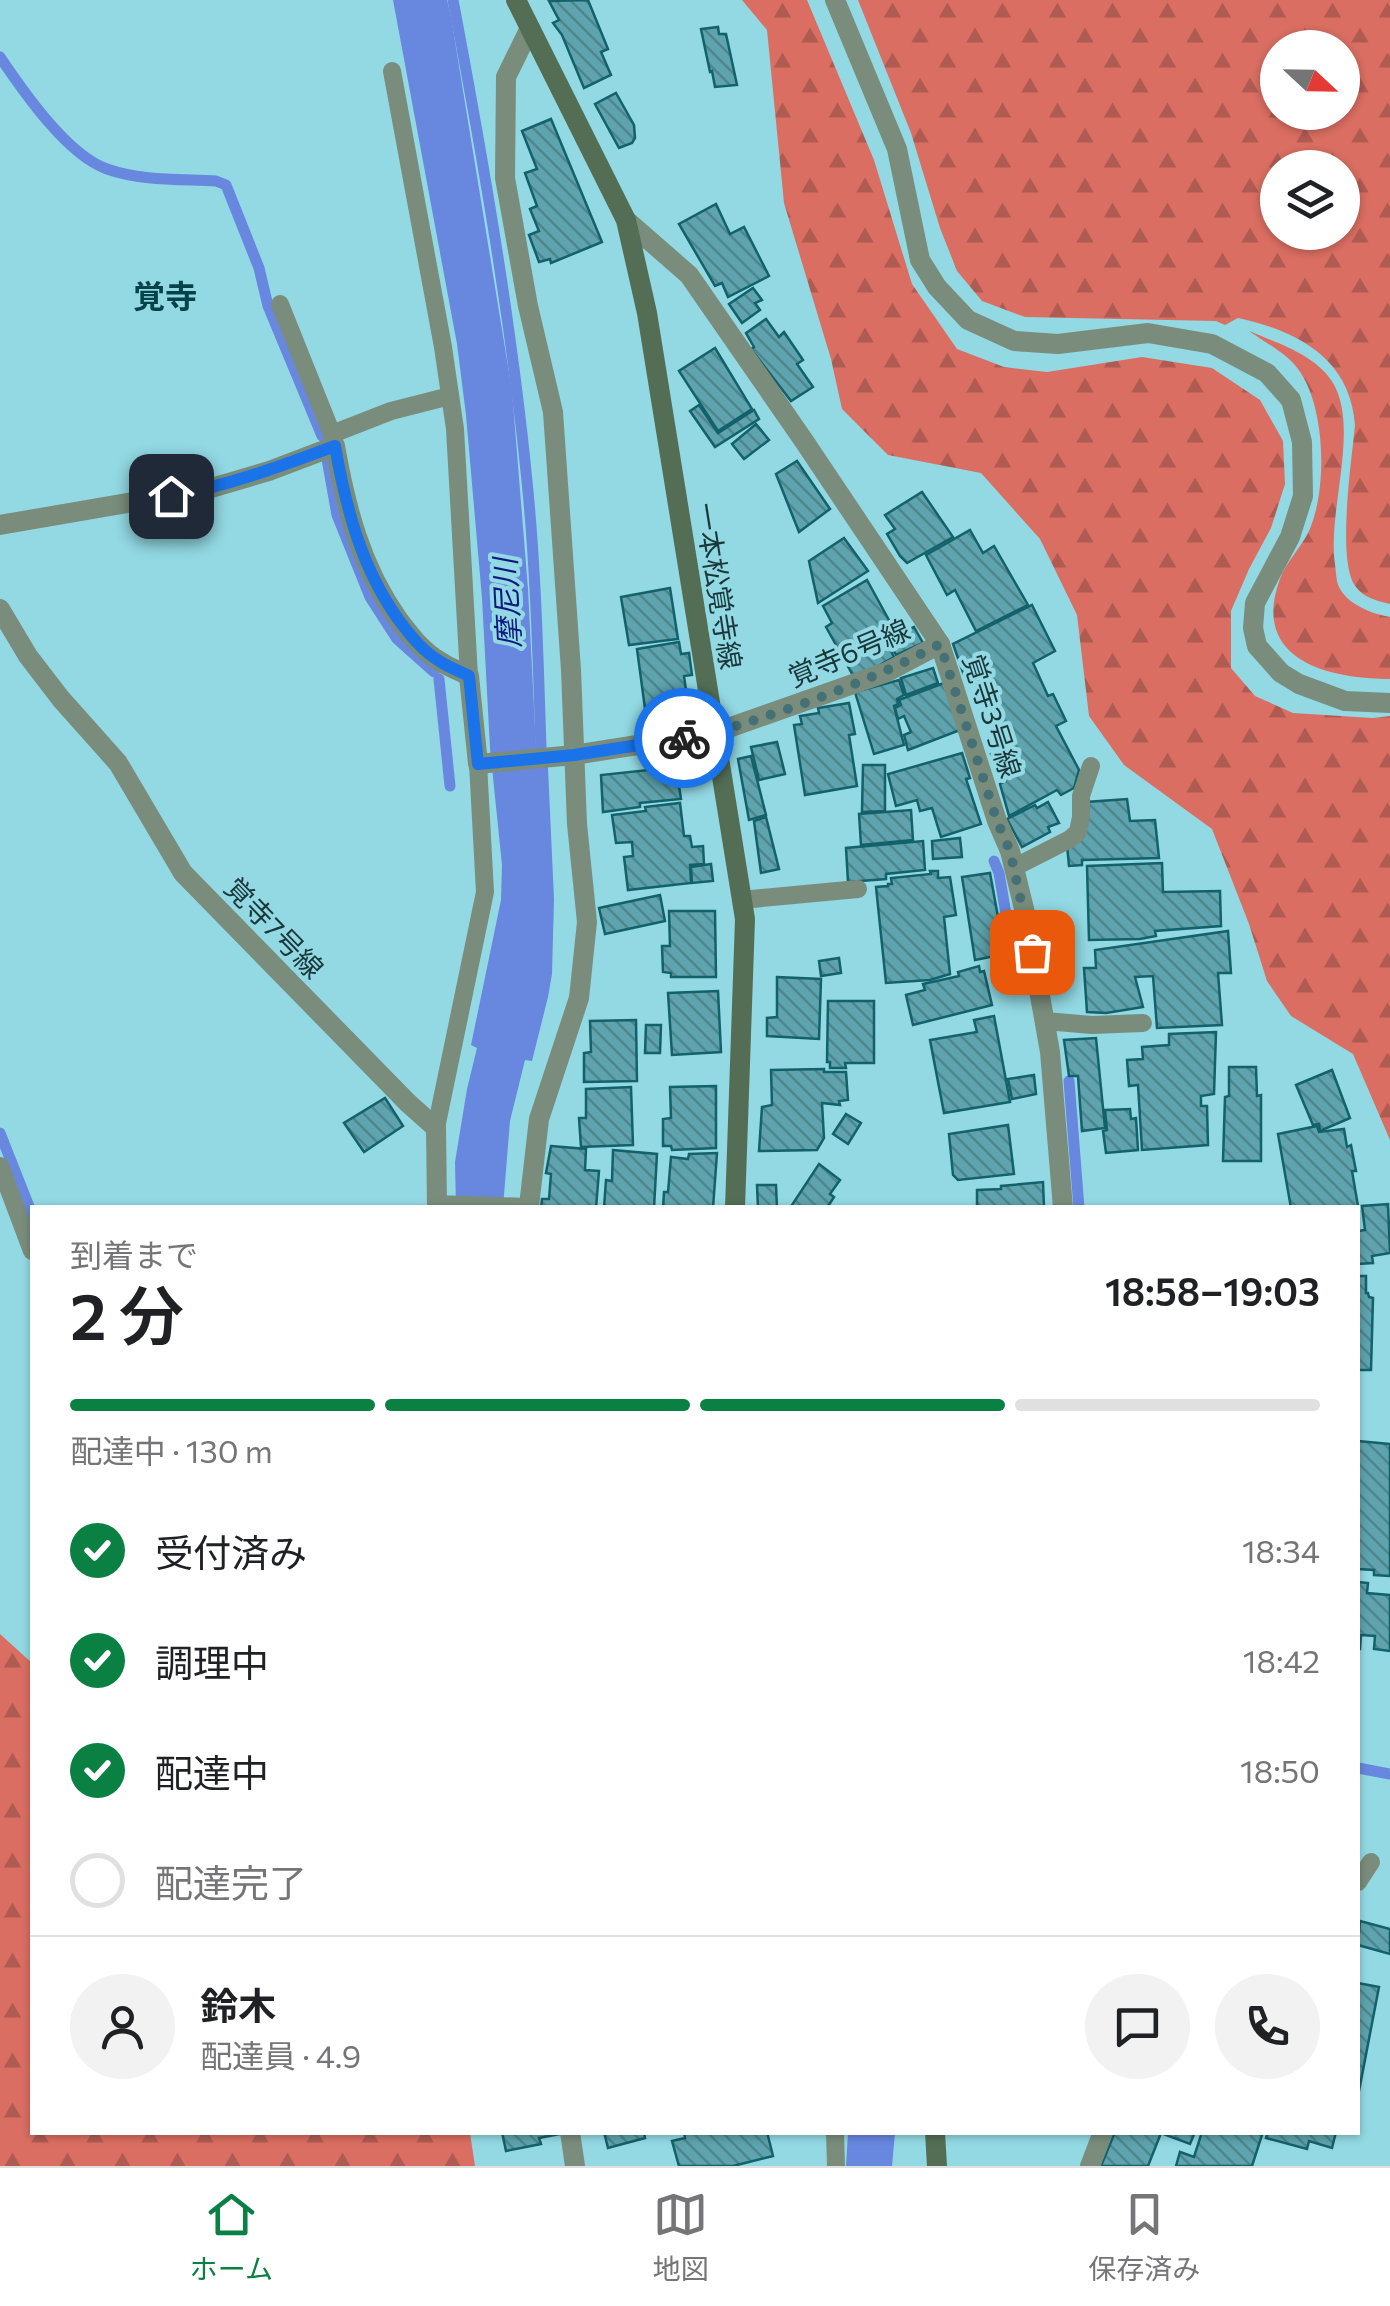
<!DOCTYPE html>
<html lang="ja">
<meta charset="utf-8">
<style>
body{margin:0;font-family:Commissioner,"Noto Sans JP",sans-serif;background:#f2f2f2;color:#202124;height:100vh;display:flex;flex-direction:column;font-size:38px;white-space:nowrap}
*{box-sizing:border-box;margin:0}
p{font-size:32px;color:#757577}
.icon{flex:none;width:55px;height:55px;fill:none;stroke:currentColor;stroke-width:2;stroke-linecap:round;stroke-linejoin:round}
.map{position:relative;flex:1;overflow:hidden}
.details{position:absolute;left:30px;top:1205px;width:1330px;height:930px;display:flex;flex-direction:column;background:#fff;border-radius:0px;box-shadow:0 2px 8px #0004}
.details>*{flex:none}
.needle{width:65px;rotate:112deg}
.buttons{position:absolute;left:1260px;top:30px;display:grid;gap:20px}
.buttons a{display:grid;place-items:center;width:100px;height:100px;border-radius:50%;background:#fff;box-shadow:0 2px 8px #0004;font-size:50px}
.pin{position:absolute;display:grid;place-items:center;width:85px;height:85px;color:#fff;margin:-42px;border-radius:20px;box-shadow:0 5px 15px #0006}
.courier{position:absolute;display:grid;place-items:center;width:100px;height:100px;margin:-50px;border:8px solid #1a73e8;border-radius:50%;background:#fff;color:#222;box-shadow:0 2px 12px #0007}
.overview em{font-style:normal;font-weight:600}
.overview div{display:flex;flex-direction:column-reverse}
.overview{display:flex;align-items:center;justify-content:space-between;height:170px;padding:0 40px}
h1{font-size:65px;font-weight:600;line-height:75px}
.bar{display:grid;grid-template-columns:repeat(4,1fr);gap:15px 10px;align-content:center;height:120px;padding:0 40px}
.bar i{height:12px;border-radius:8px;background:#e0e0e0}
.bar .active{background:#0b8043}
.bar p{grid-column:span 4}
.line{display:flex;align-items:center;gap:25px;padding:0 40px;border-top:2px solid #e0e0e0}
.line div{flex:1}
.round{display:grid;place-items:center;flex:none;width:105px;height:105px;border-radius:52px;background:#f2f2f2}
ol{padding:0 40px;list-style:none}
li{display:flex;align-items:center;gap:30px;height:110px}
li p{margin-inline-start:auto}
li .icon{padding:10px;border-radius:50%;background:#0b8043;color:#fff;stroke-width:4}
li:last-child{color:#757577}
li i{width:55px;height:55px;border:5px solid #e0e0e0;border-radius:50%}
.dock{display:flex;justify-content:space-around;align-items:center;height:140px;border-top:2px solid #e0e0e0;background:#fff;font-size:28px;color:#757577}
.dock a{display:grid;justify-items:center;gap:5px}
.dock .active{color:#0b8043}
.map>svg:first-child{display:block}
.forest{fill:url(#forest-firs);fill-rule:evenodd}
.water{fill:#6887df}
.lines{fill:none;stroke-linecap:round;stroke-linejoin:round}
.stream{stroke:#6887df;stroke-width:11}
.building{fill:url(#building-back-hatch);stroke:#13616a;stroke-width:2.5}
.service{stroke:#7a8d7c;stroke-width:18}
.minor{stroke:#7a8d7c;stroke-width:20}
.secondary{stroke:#546e56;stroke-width:20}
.done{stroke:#447076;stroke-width:10;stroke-dasharray:0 18}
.route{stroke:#1a73e8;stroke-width:12}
.labels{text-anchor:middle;stroke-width:8;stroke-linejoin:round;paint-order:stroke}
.street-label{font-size:28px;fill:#1a383c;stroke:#92d9e3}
.water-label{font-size:30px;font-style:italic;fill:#0f1880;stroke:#92d9e3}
.quarter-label{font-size:32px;font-weight:bold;fill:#06424a;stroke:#92d9e3}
</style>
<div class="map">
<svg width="1390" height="2166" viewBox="0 0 1390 2166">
<defs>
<pattern id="forest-firs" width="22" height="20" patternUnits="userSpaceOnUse" patternTransform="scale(2.5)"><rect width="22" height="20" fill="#da6e62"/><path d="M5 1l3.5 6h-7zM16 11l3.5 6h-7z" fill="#b05b52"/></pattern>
<pattern id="building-back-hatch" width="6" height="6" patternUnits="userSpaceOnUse" patternTransform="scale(2.5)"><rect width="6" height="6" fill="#5ea3ad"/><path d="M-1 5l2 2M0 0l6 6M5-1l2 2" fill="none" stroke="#4d868e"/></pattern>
</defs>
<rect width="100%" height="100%" fill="#92d9e3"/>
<!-- forest -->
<g class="forest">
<polygon points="742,0 807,0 874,160 912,284 957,349 1004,367 1047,372 1142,357 1212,368 1260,400 1283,441 1285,484 1271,528 1249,569 1231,611 1231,668 1255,696 1293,713 1373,718 1390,716 1390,1140 1353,1054 1291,1016 1267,981 1249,924 1212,829 1124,765 1089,716 1077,615 1040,539 981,473 888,455 842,409 831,359 784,203 767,30"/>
<path d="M858,0H1390V604C1378,601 1364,598 1356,587C1336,562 1352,459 1355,425C1350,358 1297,331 1238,318L1225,325L1216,321L1025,317L982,301L957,271L940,228L911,133ZM1278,48H1342V112H1278ZM1278,168H1342V232H1278Z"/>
<path d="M1249,331C1277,343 1316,355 1333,383C1360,429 1327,511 1335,564C1336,571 1336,581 1339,587C1347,604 1372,614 1390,617V679C1328,679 1250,660 1280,579C1286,562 1300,549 1308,533C1328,492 1326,406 1298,369C1286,353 1266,343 1249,331Z"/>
<polygon points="0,1634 32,1663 32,2132 470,2133 475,2166 0,2166"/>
</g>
<!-- water -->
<g class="water">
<polygon points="393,0 447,0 451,17 512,391 528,589 536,748 548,768 554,899 552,974 548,997 532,1061 525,1060 510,1121 503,1207 456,1207 455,1162 467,1089 477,1048 471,1045 501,900 502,865 490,748 482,598 466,415 457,344"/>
<polygon points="848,2133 895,2133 892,2166 846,2166"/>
</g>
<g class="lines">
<!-- stream -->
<g class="stream">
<path d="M453,0C483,159 511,320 527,481C536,570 538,659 541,747"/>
<path d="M0,57C23,91 67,155 107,169C141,181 180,179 216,181L226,185L259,268L268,306L322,436"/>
<polyline points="327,459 337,515 370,597 397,639 434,672"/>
<polyline points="439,679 450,786"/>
<polyline points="994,861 999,873 1009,932 1012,931 1013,950"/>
<polyline points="1069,1081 1079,1208"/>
<polyline points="0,1133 32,1214"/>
<polyline points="1358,1768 1390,1774"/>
</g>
</g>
<!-- building -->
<g class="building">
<polygon points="588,0 608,49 601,52 611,75 584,88 562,35 553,23 559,20 549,1"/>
<polygon points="718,27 719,34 726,34 737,85 715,87 712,71 710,72 701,29"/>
<polygon points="616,93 634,125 635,138 632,143 619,148 595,104"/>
<polygon points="551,119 602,242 551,263 550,259 539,262 529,235 539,231 530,209 537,206 525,173 537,169 522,131"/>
<polygon points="716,204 730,234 744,227 769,276 728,297 722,283 715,286 679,224"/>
<polygon points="753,288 762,300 755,303 760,310 742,323 729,304"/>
<polygon points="766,319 779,337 784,332 803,360 797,364 813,387 791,401 751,349 754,347 746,333"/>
<polygon points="715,348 752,409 718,431 679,371"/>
<polygon points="699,405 718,433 754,410 759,419 715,447 690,411"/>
<polygon points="756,424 769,440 744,459 732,444"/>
<polygon points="797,461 830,509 799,532 776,474"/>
<polygon points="922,492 953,537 907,563 900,556 887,534 895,529 885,515"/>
<polygon points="970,530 983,553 994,546 1028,605 976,631 955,590 947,595 926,555"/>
<polygon points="844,538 868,571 818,603 809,561"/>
<polygon points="867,580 896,633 885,639 894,657 855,679 826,627 832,623 823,606"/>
<polygon points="670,588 678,639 629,645 621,597"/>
<polygon points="1032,605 1055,651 1033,663 1048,696 1053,694 1066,721 1056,726 1079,770 1074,788 1061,795 1057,790 1009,816 1000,784 1005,781 991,754 1005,746 976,677 966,681 953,644"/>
<polygon points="914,627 923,643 896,655 888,640"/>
<polygon points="679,642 681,654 689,653 692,675 684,676 689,711 646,716 637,649"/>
<polygon points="933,668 938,683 906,695 901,678"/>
<polygon points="899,680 904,695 897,699 898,704 894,706 904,745 874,754 855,692"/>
<polygon points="944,683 960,730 908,750 904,735 911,732 904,716 898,719 895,708 901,705 899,700"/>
<polygon points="849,703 855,734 849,735 857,786 805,795 794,725 802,724 800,716 819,713 818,708"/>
<polygon points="777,742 785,774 759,780 751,747"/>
<polygon points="962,753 970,778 966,779 981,824 941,837 932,808 920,811 917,800 896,806 888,774"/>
<polygon points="751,756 766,815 749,820 738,759"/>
<polygon points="863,765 885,765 885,811 862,812"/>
<polygon points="676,767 681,799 640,803 640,807 603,812 601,775"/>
<polygon points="1127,799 1130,821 1155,820 1159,858 1082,860 1082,865 1069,866 1067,845 1086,802"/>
<polygon points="1048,802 1059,823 1048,827 1050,832 1022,847 1007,819 1035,805 1037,808"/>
<polygon points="680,803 684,836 690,836 692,847 703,846 704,864 690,865 691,883 628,890 624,857 633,856 632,842 616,843 612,815 646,811 645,807"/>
<polygon points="911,810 913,840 861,845 859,814"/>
<polygon points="766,817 779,869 761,873 754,821"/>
<polygon points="960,838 962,857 933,859 932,841"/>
<polygon points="923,841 925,870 886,874 886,879 848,882 846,848"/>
<polygon points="1162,863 1163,892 1220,891 1221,926 1155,931 1156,936 1140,939 1089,940 1087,866"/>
<polygon points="711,864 713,881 692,883 691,867"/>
<polygon points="930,871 938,871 938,878 950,877 956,915 944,917 950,974 930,980 886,983 876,887 888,886 888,884 892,884 891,878 931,874"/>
<polygon points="990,873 1002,939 1005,939 1006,948 994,949 995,956 975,960 962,877"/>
<polygon points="660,895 665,921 605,934 599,908"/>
<polygon points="669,911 715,911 716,977 671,977 671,973 663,972 662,946 670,946"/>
<polygon points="1228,931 1231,973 1218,973 1222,1025 1157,1028 1153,976 1135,977 1143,1007 1106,1013 1087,1012 1084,968 1096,968 1095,950"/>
<polygon points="839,958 841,973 821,976 819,961"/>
<polygon points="979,966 980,972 984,971 992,1005 913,1025 906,995 925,990 923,984 959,976 958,972"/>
<polygon points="777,977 821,979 819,1039 767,1036 767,1018 777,1017"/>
<polygon points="718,991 721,1052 672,1055 668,993"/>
<polygon points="828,1001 874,1001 874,1063 845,1063 846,1068 830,1068 830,1062 827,1062"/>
<polygon points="994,1016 1010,1102 944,1113 930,1040 977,1032 974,1020"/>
<polygon points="636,1020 637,1081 584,1082 584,1053 591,1052 590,1021"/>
<polygon points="646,1025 661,1025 660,1053 645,1053"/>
<polygon points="1216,1032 1214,1094 1201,1096 1201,1106 1207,1106 1208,1145 1142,1150 1138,1085 1129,1086 1127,1060 1143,1059 1142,1047 1169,1045 1169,1034"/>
<polygon points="1096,1038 1105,1128 1082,1131 1078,1076 1069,1076 1064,1040"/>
<polygon points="1229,1067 1256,1067 1257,1096 1261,1095 1261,1161 1223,1161 1225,1097 1229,1096"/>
<polygon points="824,1069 824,1072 846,1072 848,1100 839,1101 840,1105 822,1103 824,1138 817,1150 759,1151 762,1107 772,1105 771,1070"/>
<polygon points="1332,1070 1350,1118 1320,1131 1319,1124 1313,1125 1296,1085"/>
<polygon points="1034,1075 1036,1094 1012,1099 1008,1079"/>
<polygon points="716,1086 716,1148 672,1150 671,1146 663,1146 663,1119 671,1118 670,1087"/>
<polygon points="631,1087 633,1145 581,1147 579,1118 586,1118 586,1089"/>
<polygon points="385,1098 403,1126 364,1152 344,1123"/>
<polygon points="1130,1109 1131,1119 1136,1118 1138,1150 1106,1153 1103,1131 1107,1130 1105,1110"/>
<polygon points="846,1114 861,1123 848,1144 833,1134"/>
<polygon points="1008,1125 1014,1174 958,1180 953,1175 949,1134"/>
<polygon points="1317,1126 1319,1132 1344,1129 1347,1147 1351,1145 1356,1171 1352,1171 1359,1212 1358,1208 1291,1208 1278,1134"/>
<polygon points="551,1146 586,1149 585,1170 599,1171 596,1208 541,1208 542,1199 549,1199 551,1174 546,1173"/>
<polygon points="613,1150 657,1154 654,1208 604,1208 606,1180 612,1181"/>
<polygon points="717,1153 713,1208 663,1208 664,1192 668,1192 671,1157 688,1159 689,1154"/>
<polygon points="819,1164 840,1180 830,1194 834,1197 827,1208 790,1208"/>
<polygon points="1043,1182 1044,1208 977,1208 977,1190 1001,1189 1001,1186"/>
<polygon points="757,1185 776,1185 777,1208 758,1208"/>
<polygon points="1388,1204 1390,1253 1372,1256 1373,1263 1358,1264 1358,1231 1365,1230 1362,1206"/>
<polygon points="1358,1276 1366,1276 1366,1293 1368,1293 1369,1297 1373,1298 1371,1370 1358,1370"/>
<polygon points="1358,1441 1390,1444 1390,1576 1374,1575 1374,1570 1358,1569"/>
<polygon points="1358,1582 1368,1583 1367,1593 1390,1595 1390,1651 1374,1649 1375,1636 1361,1635 1360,1649 1358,1649"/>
<polygon points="1360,1921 1390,1929 1390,1954 1358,1945"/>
<polygon points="1358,1983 1379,1987 1358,2096"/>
<polygon points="502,2132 560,2132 560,2134 539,2138 541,2144 506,2151"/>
<polygon points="604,2132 644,2132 645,2138 608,2148"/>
<polygon points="684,2132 767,2132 773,2156 733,2166 679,2166 672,2141 685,2138"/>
<polygon points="1115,2132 1195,2132 1190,2144 1161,2133 1148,2166 1101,2166"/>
<polygon points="1202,2132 1255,2132 1262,2135 1252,2166 1176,2166 1180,2152 1194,2157"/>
<polygon points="1268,2132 1336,2132 1332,2148 1309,2141 1307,2149 1266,2138"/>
</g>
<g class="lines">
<!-- service -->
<g class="service">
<polyline points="392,71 443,347 455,429 469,676"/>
<polyline points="280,304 332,434"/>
<polyline points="335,444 332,434 391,411 450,396"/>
<polyline points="1015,867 1070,839 1078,832 1081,817 1081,796 1091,766"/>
<polyline points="741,900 858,889"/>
<polyline points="1045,1021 1092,1025 1143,1023"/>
<polyline points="436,1128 485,892 478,764"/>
<polyline points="0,1166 32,1251"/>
<polyline points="1358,1882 1371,1862"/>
<polyline points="835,2132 836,2166"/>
</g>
<!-- minor -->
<g class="minor">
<polyline points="835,0 897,149 920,260 937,287 968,320 1014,341 1058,344 1148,333 1212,344 1267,373 1291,400 1302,442 1303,496 1290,537 1255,603 1253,628 1257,646 1281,673 1299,684 1345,701 1390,703"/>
<polyline points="626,220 689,275 804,441 940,644 997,821 1010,851 1026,917 1050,1052 1063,1208"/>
<path d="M0,525L208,489L269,471L335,446C346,508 361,567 398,619C410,635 423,652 441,662C450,668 460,671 469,676L478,764L574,755L714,733L887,672L940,644"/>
<polyline points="0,609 28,656 61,699 118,763 183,873 408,1103 436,1128 437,1205 529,1208"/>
<polyline points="529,1206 539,1119 579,998 587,922 577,824 571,670 553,412 528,306 505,178 506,77 530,28"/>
<polyline points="570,2132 575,2166"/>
<polyline points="1090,2166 1103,2132"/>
</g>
<!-- secondary -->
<g class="secondary">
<polyline points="516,0 626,220 647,313 745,919 735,1208"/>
<polyline points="935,2132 937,2166"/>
</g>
</g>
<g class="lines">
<!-- done -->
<path class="done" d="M684,738C718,733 749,722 782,711C837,692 888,672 940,644L997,821L1010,851L1032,952"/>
<!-- route -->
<path class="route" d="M171,496C228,486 281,466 335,446C346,508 361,567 398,619C410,635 423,652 441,662C450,668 460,671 469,676L478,764L574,755L684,738"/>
</g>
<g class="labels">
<!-- street labels -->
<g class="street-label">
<text transform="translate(718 586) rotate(81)" y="10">一本松覚寺線</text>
<text transform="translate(849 653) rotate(-23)" y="10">覚寺6号線</text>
<text transform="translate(992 716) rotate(72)" y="10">覚寺3号線</text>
<text transform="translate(274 928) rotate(46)" y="10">覚寺7号線</text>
</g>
<!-- water labels -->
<g class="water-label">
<text transform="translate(508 603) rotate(-93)" y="10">摩尼川</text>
</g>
<!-- quarter labels -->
<g class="quarter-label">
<text x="165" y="308">覚寺</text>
</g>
</g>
</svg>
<div class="buttons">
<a><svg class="needle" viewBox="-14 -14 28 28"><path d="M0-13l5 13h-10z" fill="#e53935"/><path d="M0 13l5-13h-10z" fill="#757577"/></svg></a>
<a><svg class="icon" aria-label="layers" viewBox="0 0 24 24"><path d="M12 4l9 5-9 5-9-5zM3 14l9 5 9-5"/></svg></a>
</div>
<div class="pin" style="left:1032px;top:952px;background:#ea580c"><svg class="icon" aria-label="bag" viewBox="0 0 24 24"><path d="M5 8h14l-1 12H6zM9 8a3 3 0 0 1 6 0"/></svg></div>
<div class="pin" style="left:171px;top:496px;background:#1f2937"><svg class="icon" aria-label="home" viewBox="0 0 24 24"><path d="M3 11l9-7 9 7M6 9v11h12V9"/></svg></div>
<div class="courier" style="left:684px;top:738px"><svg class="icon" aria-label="bike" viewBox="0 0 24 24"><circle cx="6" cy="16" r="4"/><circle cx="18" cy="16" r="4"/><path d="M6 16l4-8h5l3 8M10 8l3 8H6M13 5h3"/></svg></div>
<section class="details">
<div class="overview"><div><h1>2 分</h1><p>到着まで</p></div><em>18:58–19:03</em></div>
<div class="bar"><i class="active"></i><i class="active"></i><i class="active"></i><i></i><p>配達中 · 130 m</p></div>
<ol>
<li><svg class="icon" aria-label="check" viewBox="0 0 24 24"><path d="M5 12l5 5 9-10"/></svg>受付済み<p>18:34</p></li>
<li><svg class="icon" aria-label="check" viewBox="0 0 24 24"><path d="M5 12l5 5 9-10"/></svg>調理中<p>18:42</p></li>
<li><svg class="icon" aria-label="check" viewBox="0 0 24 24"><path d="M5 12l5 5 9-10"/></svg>配達中<p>18:50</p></li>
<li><i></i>配達完了</li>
</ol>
<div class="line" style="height:180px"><a class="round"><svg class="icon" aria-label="person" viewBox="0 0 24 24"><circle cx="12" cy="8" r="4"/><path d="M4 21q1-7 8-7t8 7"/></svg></a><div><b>鈴木</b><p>配達員 · 4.9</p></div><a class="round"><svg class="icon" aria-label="chat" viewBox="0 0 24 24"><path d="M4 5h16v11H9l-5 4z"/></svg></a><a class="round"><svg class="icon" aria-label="phone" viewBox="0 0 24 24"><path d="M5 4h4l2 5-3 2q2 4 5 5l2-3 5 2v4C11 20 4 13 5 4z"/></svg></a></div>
</section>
</div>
<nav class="dock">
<a class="active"><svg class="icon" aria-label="home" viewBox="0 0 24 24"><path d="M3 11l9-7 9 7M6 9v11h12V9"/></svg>ホーム</a>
<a><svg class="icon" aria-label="map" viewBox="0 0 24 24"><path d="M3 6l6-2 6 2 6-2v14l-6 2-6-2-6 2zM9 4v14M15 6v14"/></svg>地図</a>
<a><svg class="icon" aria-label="saved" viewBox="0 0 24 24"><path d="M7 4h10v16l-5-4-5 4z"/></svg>保存済み</a>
</nav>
